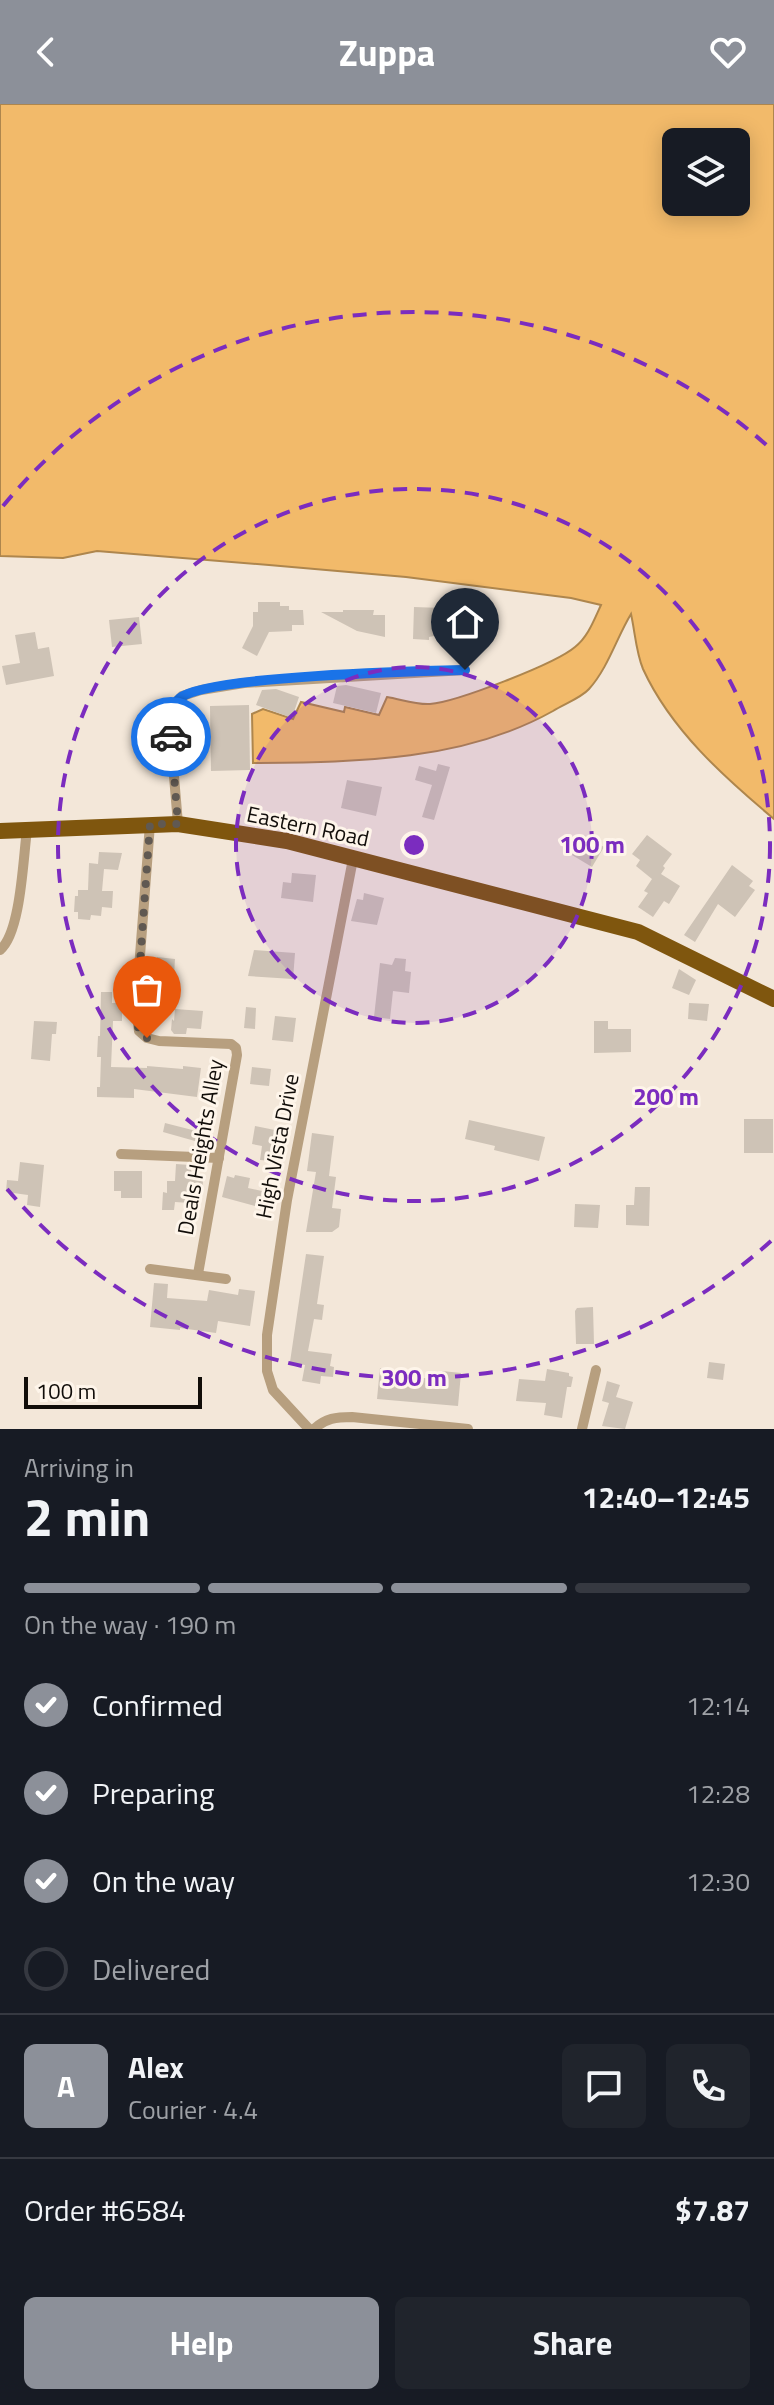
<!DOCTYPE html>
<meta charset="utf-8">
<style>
body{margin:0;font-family:"Titillium Web",sans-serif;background:#20242c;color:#f1f3f6;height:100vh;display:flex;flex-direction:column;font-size:30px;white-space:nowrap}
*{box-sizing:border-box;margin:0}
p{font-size:26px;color:#9ea1a6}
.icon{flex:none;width:44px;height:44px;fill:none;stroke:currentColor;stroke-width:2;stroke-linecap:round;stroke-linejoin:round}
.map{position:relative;height:1325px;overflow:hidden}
.drawer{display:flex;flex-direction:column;background:#171b24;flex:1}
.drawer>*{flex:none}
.tools{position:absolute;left:662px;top:24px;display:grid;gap:16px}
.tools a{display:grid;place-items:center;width:88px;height:88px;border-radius:12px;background:#171b24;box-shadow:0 4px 20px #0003;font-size:40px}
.scale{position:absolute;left:24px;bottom:20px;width:178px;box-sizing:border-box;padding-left:8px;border:4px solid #110d09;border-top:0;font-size:22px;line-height:28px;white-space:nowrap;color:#110d09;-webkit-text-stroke:6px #fef5ea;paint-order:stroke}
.pin{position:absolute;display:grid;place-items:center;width:68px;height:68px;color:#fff;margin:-82px -34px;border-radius:50% 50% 50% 0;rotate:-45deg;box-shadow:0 0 8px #0007}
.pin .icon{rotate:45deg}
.courier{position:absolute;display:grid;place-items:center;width:80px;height:80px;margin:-40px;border:6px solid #1a73e8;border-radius:50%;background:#fff;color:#222;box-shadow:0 2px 10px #0007}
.head em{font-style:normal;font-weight:700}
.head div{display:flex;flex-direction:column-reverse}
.head{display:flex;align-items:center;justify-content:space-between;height:136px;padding:0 24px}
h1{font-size:52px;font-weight:700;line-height:60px}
.bar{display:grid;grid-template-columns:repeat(4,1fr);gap:12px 8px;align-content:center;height:96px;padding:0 24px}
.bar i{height:10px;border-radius:6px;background:#363941}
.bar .active{background:#8c9099}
.bar p{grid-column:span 4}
.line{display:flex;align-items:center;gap:20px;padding:0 24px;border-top:2px solid #363941}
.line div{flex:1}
.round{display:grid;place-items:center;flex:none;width:84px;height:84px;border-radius:12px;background:#20242c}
ol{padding:0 24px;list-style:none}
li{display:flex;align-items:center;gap:24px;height:88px}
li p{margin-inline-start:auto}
li .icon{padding:8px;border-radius:50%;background:#8c9099;color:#fff;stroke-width:4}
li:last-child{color:#9ea1a6}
li i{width:44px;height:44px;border:4px solid #363941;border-radius:50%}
.primary-button{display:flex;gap:16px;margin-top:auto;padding:16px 24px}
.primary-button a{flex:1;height:92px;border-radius:12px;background:#8c9099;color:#fff;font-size:32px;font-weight:700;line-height:92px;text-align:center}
.primary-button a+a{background:#20242c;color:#f1f3f6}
header{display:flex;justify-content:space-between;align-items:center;height:104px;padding:0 24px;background:#8c9099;color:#fff;font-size:36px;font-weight:700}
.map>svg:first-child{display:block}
.water{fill:#f2ba6a;stroke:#ae864d;stroke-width:2;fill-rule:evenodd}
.building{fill:#cec3b6}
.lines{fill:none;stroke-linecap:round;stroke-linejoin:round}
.minor{stroke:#b79f7f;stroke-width:10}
.trunk{stroke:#7f560e;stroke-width:16}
.done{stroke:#605952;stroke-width:8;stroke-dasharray:0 14.4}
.route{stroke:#1a73e8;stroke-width:10}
.ring{fill:none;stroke:#7b2cbf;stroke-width:4;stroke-dasharray:14 10}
.labels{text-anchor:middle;stroke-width:6;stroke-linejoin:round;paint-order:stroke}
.street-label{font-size:22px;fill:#110d09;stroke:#fef5ea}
.centre{fill:#7b2cbf;stroke:#fef5ea;stroke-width:4}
.ring-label{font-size:24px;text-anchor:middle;font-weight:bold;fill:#7b2cbf;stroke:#fef5ea;stroke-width:6;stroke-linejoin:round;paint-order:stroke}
</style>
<header><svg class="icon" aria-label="back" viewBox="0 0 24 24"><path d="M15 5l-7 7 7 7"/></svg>Zuppa<svg class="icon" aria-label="heart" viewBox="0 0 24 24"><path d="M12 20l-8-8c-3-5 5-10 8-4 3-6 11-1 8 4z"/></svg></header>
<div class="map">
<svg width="774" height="1325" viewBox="0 0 774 1325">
<rect width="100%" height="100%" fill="#f3e7d9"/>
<!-- water -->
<path class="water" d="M0,0H774V715C724,673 671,626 643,565C636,548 635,528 631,510C617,533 608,564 589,585C581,594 564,600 553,607C462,658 355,658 253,659L252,610L263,605L293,615L301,598L344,608L345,603L379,611L387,593C400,595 416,601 430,600C456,598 555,560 575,543C588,533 594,516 601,501L571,494L406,473L269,461L97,447L63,454L0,452ZM676,38H736V98H676Z"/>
<!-- building -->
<g class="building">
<polygon points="258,498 280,498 280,502 289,502 289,506 303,506 304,521 292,521 292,527 269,528 257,552 242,544 253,522 253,508 258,508"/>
<polygon points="414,503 470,505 470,509 494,510 492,535 434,532 429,533 429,536 413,535"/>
<polygon points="343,506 374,506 373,511 385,511 385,533 357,527 321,508 343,508"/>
<polygon points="139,513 142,540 112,543 109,516"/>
<polygon points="35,528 38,545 49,543 54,572 6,581 2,562 20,559 15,531"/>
<polygon points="346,581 381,589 376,609 333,599 337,582"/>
<polygon points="276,585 299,593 292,614 256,601 262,586"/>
<polygon points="249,601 250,666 211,667 210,602"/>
<polygon points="438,660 450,663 434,716 422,713 432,681 415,676 419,662 436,667"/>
<polygon points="347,676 382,683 376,712 341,704"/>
<polygon points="584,731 604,743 592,763 572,751"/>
<polygon points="647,731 672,750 663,762 665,764 661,770 680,782 669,800 664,797 653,813 638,803 648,789 644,787 652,775 636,762 640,756 632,750"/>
<polygon points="99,748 122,749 118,766 104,765 102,787 113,787 112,804 102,803 101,812 91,811 90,816 78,815 78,808 74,808 75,792 78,792 78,786 88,786 89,759 98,760"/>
<polygon points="732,761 753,777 749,782 755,786 735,813 718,800 695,838 684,831"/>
<polygon points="292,769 316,771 313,798 281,794 283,778 291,779"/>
<polygon points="364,789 384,794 377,821 351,817 357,795 363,796"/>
<polygon points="254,846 295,849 293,875 248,872"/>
<polygon points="157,853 175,855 174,872 155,870"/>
<polygon points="395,854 406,855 405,867 411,868 409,889 393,887 390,915 374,913 380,859 392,861"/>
<polygon points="679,865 696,876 689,891 672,884"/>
<polygon points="101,888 112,888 112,899 122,899 122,917 113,917 111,963 147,964 147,962 183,965 183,962 201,964 197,993 134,985 134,994 97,993 97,983 100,983 101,953 97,953 98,932 100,932"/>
<polygon points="689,899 709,900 707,917 688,915"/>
<polygon points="246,903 256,904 255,925 244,924"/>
<polygon points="175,905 203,907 201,925 187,924 186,930 174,930 171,926 172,915 174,917"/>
<polygon points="275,912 296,914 293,938 272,936"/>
<polygon points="34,917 57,918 56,930 52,930 50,957 31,955"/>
<polygon points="594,917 608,917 608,925 631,925 631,948 594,949"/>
<polygon points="252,963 271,965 269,982 250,980"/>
<rect x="744" y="1015" width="29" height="34"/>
<polygon points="469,1016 545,1033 539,1057 494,1046 495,1042 465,1035"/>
<polygon points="165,1019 204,1029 202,1039 163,1028"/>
<polygon points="255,1022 275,1026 270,1057 260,1056 262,1042 252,1040"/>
<polygon points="312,1029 334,1032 329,1072 336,1073 332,1104 341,1105 339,1123 332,1128 306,1128 316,1068 307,1067"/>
<polygon points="20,1058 44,1061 40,1103 27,1101 28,1091 6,1088 7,1076 18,1077"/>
<polygon points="176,1060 190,1061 193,1076 203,1077 202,1090 191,1089 190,1099 175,1098 174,1106 162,1106 163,1088 167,1089 167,1077 175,1077"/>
<polygon points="114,1067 142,1067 142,1094 121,1094 121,1087 114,1087"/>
<polygon points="235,1071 250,1074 248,1084 262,1087 259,1103 222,1093 227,1072 234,1074"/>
<polygon points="635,1083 650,1083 649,1122 626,1121 626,1101 634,1101"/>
<polygon points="575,1100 600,1101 598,1124 574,1123"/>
<polygon points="306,1150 324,1152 317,1200 324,1201 322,1216 314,1215 308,1247 332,1250 330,1262 334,1263 333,1273 321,1272 320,1280 302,1277 305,1261 290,1258"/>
<polygon points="154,1179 168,1180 167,1194 207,1197 209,1186 238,1191 239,1185 255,1187 250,1222 218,1217 216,1229 180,1224 180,1226 150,1223"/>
<polygon points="593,1203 594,1240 576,1240 575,1207 577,1204"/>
<polygon points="709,1258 725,1260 723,1276 707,1274"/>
<polygon points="380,1264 390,1265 390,1270 441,1276 442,1267 461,1269 458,1302 377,1295"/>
<polygon points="547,1265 569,1269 569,1272 573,1273 571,1283 567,1283 562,1314 544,1311 546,1299 516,1297 519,1275 545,1277"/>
<polygon points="607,1277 620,1281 616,1293 633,1298 625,1325 602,1322 609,1299 602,1297"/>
</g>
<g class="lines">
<!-- minor -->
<g class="minor">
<polyline points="150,720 136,904 139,927 147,934 159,937 231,940 236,944 237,951 198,1170"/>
<polyline points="178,720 169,613 173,602 182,592 201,586 244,579 465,566"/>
<path d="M0,846C21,829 23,754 27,726"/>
<polyline points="121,1050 219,1054"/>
<polyline points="150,1165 226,1175"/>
<polyline points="309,1325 273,1286 267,1267 267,1231 287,1096 353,755"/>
<path d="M314,1325C326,1314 336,1313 352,1313L468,1325"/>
<polyline points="582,1325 596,1266"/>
</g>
<!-- trunk -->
<polyline class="trunk" points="0,727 178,720 287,737 638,828 774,895"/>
</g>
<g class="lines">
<!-- done -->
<polyline class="done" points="147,934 139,927 136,915 150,720 178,720 171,633"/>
<!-- route -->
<path class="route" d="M171,633C170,618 167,605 180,594C207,572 419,567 465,566"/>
</g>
<!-- distance rings -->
<circle cx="414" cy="741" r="178" fill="#7b2cbf" fill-opacity=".12"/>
<g class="ring">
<circle cx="414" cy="741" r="178"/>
<circle cx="414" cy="741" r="356"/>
<path d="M771 1137A533 533 0 0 1 3 1080M3 402A533 533 0 0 1 771 345"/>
</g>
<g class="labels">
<!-- street labels -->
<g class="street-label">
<text transform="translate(308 722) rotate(12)" y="8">Eastern Road</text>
<text transform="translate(277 1042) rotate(-79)" y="8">High Vista Drive</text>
<text transform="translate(200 1043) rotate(-80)" y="8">Deals Heights Alley</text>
</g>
</g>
<circle cx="414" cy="741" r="12" class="centre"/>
<g class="ring-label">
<text x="592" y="749">100 m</text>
<text x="666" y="1001">200 m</text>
<text x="414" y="1282">300 m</text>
</g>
</svg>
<div class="tools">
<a><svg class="icon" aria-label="layers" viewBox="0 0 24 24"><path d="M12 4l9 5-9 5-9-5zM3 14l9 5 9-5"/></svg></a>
</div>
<div class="scale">100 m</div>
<div class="pin" style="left:147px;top:934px;background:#ea580c"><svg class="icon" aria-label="bag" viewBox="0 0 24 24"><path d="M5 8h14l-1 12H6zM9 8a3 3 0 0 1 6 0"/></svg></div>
<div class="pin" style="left:465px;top:566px;background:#1f2937"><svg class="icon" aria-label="home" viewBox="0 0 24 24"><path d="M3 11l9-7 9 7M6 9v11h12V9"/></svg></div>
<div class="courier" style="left:171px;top:633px"><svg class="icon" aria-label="car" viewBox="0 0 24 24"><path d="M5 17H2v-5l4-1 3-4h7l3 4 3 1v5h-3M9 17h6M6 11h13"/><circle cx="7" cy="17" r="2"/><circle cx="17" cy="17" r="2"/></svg></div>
</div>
<section class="drawer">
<div class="head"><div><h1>2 min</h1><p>Arriving in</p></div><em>12:40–12:45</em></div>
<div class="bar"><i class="active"></i><i class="active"></i><i class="active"></i><i></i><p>On the way · 190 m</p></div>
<ol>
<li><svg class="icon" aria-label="check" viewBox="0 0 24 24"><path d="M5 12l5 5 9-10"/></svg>Confirmed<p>12:14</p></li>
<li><svg class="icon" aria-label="check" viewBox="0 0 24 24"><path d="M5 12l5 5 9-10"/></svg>Preparing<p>12:28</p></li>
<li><svg class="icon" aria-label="check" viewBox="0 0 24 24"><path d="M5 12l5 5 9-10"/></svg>On the way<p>12:30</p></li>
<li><i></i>Delivered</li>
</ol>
<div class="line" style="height:144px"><b class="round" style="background:#8c9099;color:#fff">A</b><div><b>Alex</b><p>Courier · 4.4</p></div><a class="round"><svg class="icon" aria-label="chat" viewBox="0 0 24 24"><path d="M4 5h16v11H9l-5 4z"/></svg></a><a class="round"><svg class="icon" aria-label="phone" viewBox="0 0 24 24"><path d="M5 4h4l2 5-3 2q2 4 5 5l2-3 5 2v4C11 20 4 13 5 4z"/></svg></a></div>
<div class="line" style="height:104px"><div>Order #6584</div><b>$7.87</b></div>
<div class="primary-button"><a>Help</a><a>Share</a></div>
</section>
